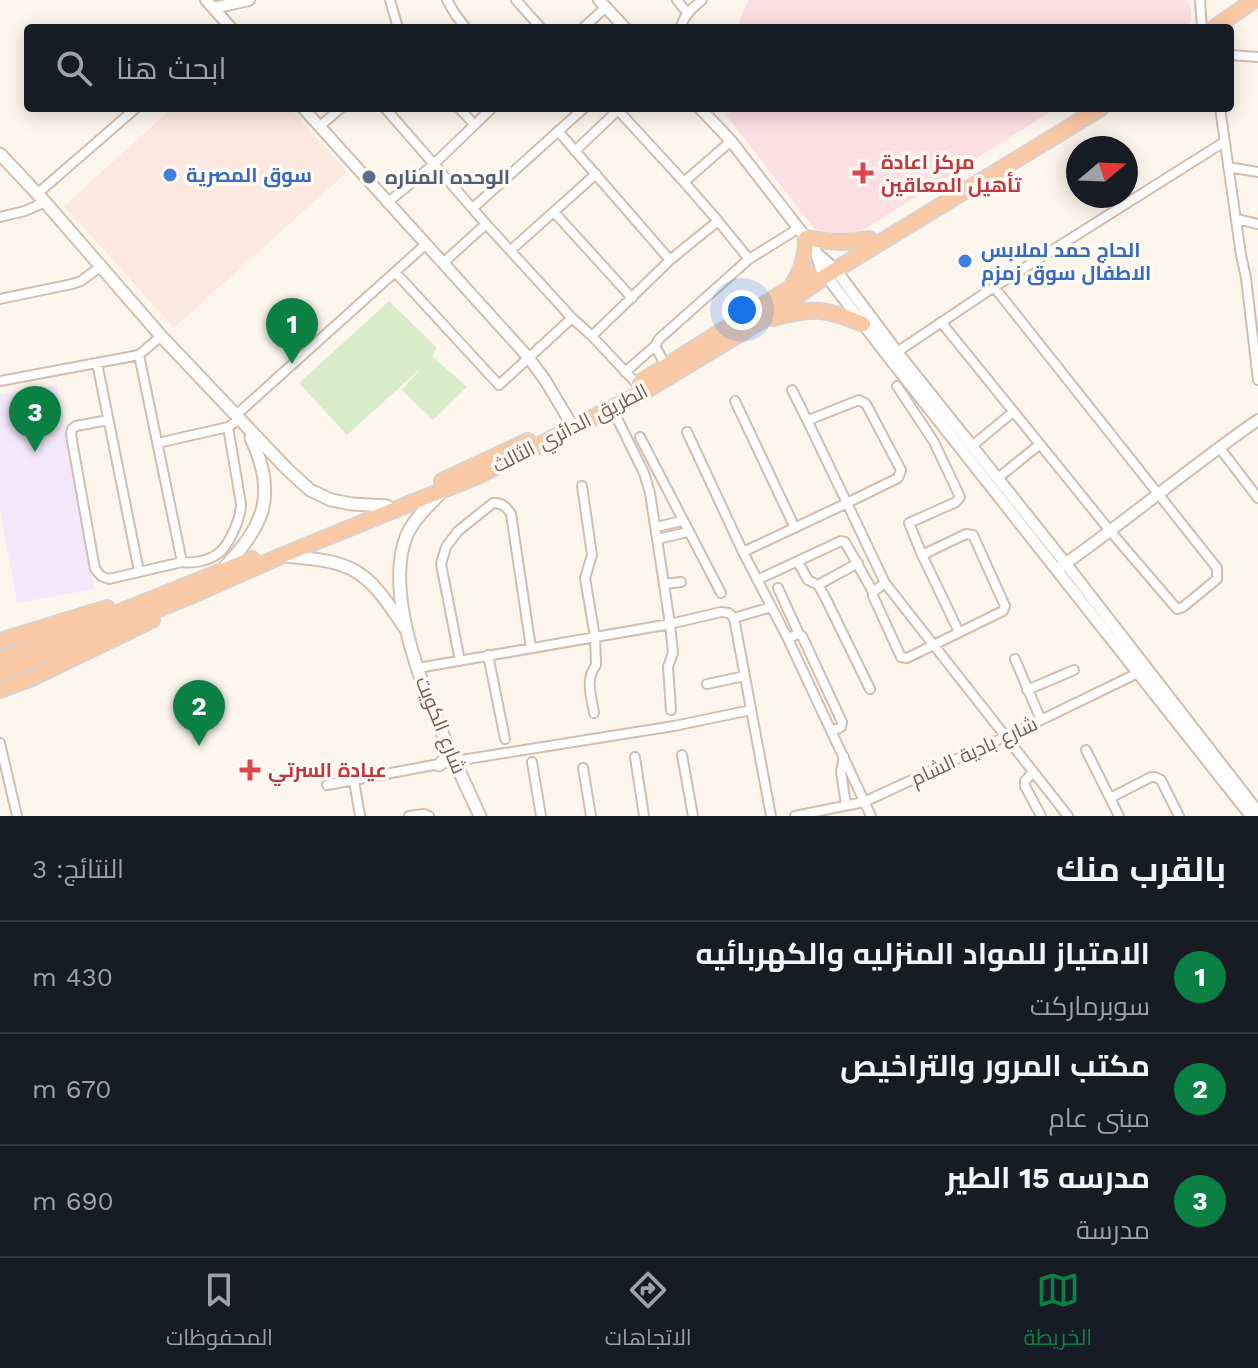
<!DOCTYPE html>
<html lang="ar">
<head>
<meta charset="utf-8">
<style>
	:root { --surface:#171b24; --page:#242831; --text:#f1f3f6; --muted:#9ea1a6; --line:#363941; --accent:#0b8043 }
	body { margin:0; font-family:"Work Sans",Cairo,sans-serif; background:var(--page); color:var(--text); direction:rtl }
	.compass { position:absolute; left:1066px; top:136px; width:72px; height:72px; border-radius:50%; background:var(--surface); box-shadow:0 4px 20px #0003; rotate:71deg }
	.you { position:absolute; left:742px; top:310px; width:28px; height:28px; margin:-20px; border:6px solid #fff; border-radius:50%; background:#1a73e8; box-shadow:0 0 0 12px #1a73e833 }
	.badge { display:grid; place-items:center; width:52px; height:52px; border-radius:50%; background:var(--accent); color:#fff; font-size:26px; font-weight:700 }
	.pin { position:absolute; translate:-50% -66px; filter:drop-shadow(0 2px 4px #0008) }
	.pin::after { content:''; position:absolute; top:42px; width:28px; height:24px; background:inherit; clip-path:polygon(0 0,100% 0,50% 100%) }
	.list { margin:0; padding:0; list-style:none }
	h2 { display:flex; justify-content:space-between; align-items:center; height:104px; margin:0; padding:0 32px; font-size:34px }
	h2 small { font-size:26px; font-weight:400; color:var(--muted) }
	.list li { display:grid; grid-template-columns:52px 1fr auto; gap:24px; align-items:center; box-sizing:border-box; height:112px; padding:0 32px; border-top:2px solid var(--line) }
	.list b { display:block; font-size:30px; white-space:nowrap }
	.list p { margin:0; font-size:26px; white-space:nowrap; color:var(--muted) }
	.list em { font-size:26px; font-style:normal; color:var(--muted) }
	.icon { flex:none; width:44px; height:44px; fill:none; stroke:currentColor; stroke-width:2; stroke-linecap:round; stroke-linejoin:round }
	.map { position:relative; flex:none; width:1258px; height:816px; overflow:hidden; direction:ltr }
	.search { position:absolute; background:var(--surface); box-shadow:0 4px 20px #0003; left:24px; right:24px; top:24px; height:88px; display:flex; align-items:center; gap:20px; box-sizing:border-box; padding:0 28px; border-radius:8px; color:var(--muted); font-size:30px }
	.sheet { height:440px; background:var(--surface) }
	nav { display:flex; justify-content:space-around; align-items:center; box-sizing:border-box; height:112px; border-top:2px solid var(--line); background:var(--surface); font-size:22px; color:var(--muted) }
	nav a { display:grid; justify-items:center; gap:4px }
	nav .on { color:var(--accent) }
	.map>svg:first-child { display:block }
	.commercial { fill:#fde8e0 }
	.education { fill:#f3e8fa }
	.medical { fill:#fbdfe3 }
	.green { fill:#d8ecc9 }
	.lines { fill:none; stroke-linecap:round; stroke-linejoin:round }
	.minor-casing { stroke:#d1beb0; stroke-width:12 }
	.tertiary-casing { stroke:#d1beb0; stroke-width:14 }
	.secondary-casing { stroke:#d6c0b0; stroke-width:15 }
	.trunk-casing { stroke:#dad1cd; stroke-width:18 }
	.minor { stroke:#fff; stroke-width:8 }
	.tertiary { stroke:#fff; stroke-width:10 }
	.secondary { stroke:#fff; stroke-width:11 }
	.trunk { stroke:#f9c8a4; stroke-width:14 }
	.health-dot { fill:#e0444e; stroke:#fffaf3; stroke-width:3 }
	.shop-dot { fill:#3f7fe0; stroke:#fffaf3; stroke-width:3 }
	.service-dot { fill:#5c6f8a; stroke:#fffaf3; stroke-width:3 }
	.labels { text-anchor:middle; stroke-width:7; stroke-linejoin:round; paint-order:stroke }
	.health-label { font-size:20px; font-weight:bold; fill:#be3a42; stroke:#fffaf3; text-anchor:start }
	.shop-label { font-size:20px; font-weight:bold; fill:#366cbe; stroke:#fffaf3; text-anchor:start }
	.service-label { font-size:20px; font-weight:bold; fill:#4e5e75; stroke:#fffaf3; text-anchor:start }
	.street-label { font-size:20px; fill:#7a5c4d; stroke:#fffaf3 }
</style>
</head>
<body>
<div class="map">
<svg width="1258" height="816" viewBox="0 0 1258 816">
	<rect width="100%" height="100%" fill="#fdf6ec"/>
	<path class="commercial" d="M172,108h118l57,64 -173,156 -110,-122z"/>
	<path class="education" d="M57,384l38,205 -78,14 -17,-93v-115z"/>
	<path class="medical" d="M748,0h439l4,7v15l-9,6h-445z
		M734,108h322l-202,128 -39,-6 -89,-115z"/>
	<path class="green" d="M389,301l47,46 -3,10 34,30 -34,33 -31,-30 20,-23 -75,68 -48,-52z"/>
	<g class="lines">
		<g class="minor-casing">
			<path id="minor" d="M390,0l8,28
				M447,0l8,14 11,14
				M516,0l25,28
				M677,0l11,14
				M1200,0l2,28
				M583,28l22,-20
				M681,28c2,-13 12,-20 21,-28
				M1230,55l28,2
				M385,108l101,116
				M459,108l15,16
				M616,108l68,74 47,-41
				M1220,108l21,147 5,23 12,102
				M320,126l21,-18
				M558,131l112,129 48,-39 -34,-39
				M575,151l43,-41
				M1228,167l30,5
				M37,194l99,-86
				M387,203l47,-39 58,-56
				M473,208l111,-100
				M554,212l78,86
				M0,217l25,-6 20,-9
				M1237,219l21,5
				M511,250l85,-76
				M749,259l50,-31
				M395,272l104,113 73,-67 -86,-94 -43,39
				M0,299l72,-15 9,-3 19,-14
				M572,318l20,18 45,48
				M941,322l170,210 66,77 6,-2 34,-28v-11l-223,-281
				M592,336l78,-76
				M897,352l97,-65 230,-145
				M139,355l43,207
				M97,363l42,208
				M666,366l-11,-20 4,-7 90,-80 -31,-38
				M625,372l30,-26
				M0,381l139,-26 22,-19
				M897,386l37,56 26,55 -4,5 -47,21 13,32
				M792,390l16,32
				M859,400l7,4 35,66 -3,8 -51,25 -39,-81 3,-3z
				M735,401l60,127
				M612,408l32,65 6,20 20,131 51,-12 8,1 5,5
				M235,416l190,-171
				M108,420l-32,6 -4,3 -1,6 24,134 6,7 8,3 73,-17c12,2 29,-2 38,-10 10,-9 21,-34 21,-48l-13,-77
				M687,432l56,120
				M640,437l81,156
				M158,443l70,-16 11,-7
				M972,446l41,-34
				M1219,447l39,51
				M998,478l42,-34
				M582,486l10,69 -7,23 10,59 1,28c-11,15 -5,29 -2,48
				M656,527l26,-6
				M658,539l30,-7
				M798,562l10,18 10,5 6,10 46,94
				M757,580l84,-39 4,1 28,50
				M885,583l-12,9v4l28,61 6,1 96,-47 2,-5 -32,-71 -7,-1 -44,21 37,77
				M664,584l17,-2
				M818,585l40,-22
				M778,588l21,46
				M771,607l-37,11 37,198
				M788,639l9,-5 5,2 40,86 -1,5 -9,4
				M488,655l17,84
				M1015,659l26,61
				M460,661l-19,-97 5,-17 12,-16 35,-28c9,0 13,3 18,11l20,134
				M418,668l252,-44 3,29 -5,14 3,43
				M707,684l38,-8
				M1027,690l47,-20
				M0,743l17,73
				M1086,750l33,66
				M682,755l11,61
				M635,757l9,59
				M844,757l-3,15 5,33
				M532,762l9,54
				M583,768l8,48
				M1033,772l-8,9v5l16,30
				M354,781l6,35
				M327,785l128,-24 219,-35 77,-16
				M1110,798l41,-21h4l6,3 18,36
				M409,816l15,-2 5,2
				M795,816l69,-14 177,-82 101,-49
				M871,816l-83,-177 -45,-87 104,-49 38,80 183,233"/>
		</g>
		<g class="tertiary-casing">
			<path id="tertiary" d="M206,0l25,28
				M599,0l26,28
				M213,8l36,-8
				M303,108l225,249 17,23 24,40
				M700,108l31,33 75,97 10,14 5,17 66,86 364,461
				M817,254l18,15 62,83 169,212 192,248
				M1062,566c67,-47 129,-100 196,-146"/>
		</g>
		<g class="secondary-casing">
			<path id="secondary" d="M0,154l45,48 116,134 126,133 23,21 21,10 21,4 35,2
				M440,494c-13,13 -27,26 -34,43 -28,74 43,211 74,279
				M282,556c71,5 83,11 122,71
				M223,569c41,-44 55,-73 28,-131
				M439,765l12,-12"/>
		</g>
		<g class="trunk-casing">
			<path id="trunk" d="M1214,28l40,-28
				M793,284c10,-15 13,-29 13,-46 23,4 41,6 63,1
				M773,318c42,-11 50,-10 90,6
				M639,383l172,-108
				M442,481l86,-40
				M0,641l107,-33
				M0,660l252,-101
				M0,673l188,-76 93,-41 199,-81 132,-67 28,-14 121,-73 66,-46 274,-167
				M0,690l34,-13 118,-57"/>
		</g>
		<use href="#minor" class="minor"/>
		<use href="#tertiary" class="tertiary"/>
		<use href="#secondary" class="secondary"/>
		<use href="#trunk" class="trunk"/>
	</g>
	<g class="health-dot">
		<path d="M859 161h8v8h8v8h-8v8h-8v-8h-8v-8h8z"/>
		<path d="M246 758h8v8h8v8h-8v8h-8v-8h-8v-8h8z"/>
	</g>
	<g class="shop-dot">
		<circle cx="170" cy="175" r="8"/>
		<circle cx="965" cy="261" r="8"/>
	</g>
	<circle class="service-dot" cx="369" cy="177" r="8"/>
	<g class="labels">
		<g class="health-label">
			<text x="881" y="169">مركز اعادة<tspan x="881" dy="23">تأهيل المعاقين</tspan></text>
			<text x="268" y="777">عيادة السرتي</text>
		</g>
		<g class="shop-label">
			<text x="186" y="182">سوق المصرية</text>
			<text x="981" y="257">الحاج حمد لملابس<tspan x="981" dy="23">الاطفال سوق زمزم</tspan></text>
		</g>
		<g class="service-label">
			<text x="385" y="184">الوحده المناره</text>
		</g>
		<g class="street-label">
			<text transform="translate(570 428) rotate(-27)" y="7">الطريق الدائري الثالث</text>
			<text transform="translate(441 725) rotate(68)" y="7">شارع الكويت</text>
			<text transform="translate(974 751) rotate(-25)" y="7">شارع بادية الشام</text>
		</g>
	</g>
</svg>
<svg class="compass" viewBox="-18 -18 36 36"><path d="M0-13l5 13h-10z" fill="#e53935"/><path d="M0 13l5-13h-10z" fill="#9ea1a6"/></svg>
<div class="you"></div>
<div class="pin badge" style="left:292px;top:364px">1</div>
<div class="pin badge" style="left:199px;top:746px">2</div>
<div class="pin badge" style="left:35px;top:452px">3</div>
<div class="search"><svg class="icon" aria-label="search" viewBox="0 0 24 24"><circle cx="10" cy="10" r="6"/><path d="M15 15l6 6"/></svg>ابحث هنا</div>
</div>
<section class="sheet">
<h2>بالقرب منك<small>النتائج: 3</small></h2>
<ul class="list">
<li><span class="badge">1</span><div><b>الامتياز للمواد المنزليه والكهربائيه</b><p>سوبرماركت</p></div><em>430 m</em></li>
<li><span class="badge">2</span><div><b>مكتب المرور والتراخيص</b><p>مبنى عام</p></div><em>670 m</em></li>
<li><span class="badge">3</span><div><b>مدرسه 15 الطير</b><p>مدرسة</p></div><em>690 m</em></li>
</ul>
</section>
<nav>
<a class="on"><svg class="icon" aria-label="map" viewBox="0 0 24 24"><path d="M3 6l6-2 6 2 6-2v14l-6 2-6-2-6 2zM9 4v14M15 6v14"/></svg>الخريطة</a>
<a><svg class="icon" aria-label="directions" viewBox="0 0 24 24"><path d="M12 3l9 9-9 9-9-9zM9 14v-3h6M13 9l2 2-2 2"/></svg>الاتجاهات</a>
<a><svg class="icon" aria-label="saved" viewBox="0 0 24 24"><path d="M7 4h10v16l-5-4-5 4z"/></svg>المحفوظات</a>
</nav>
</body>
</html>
